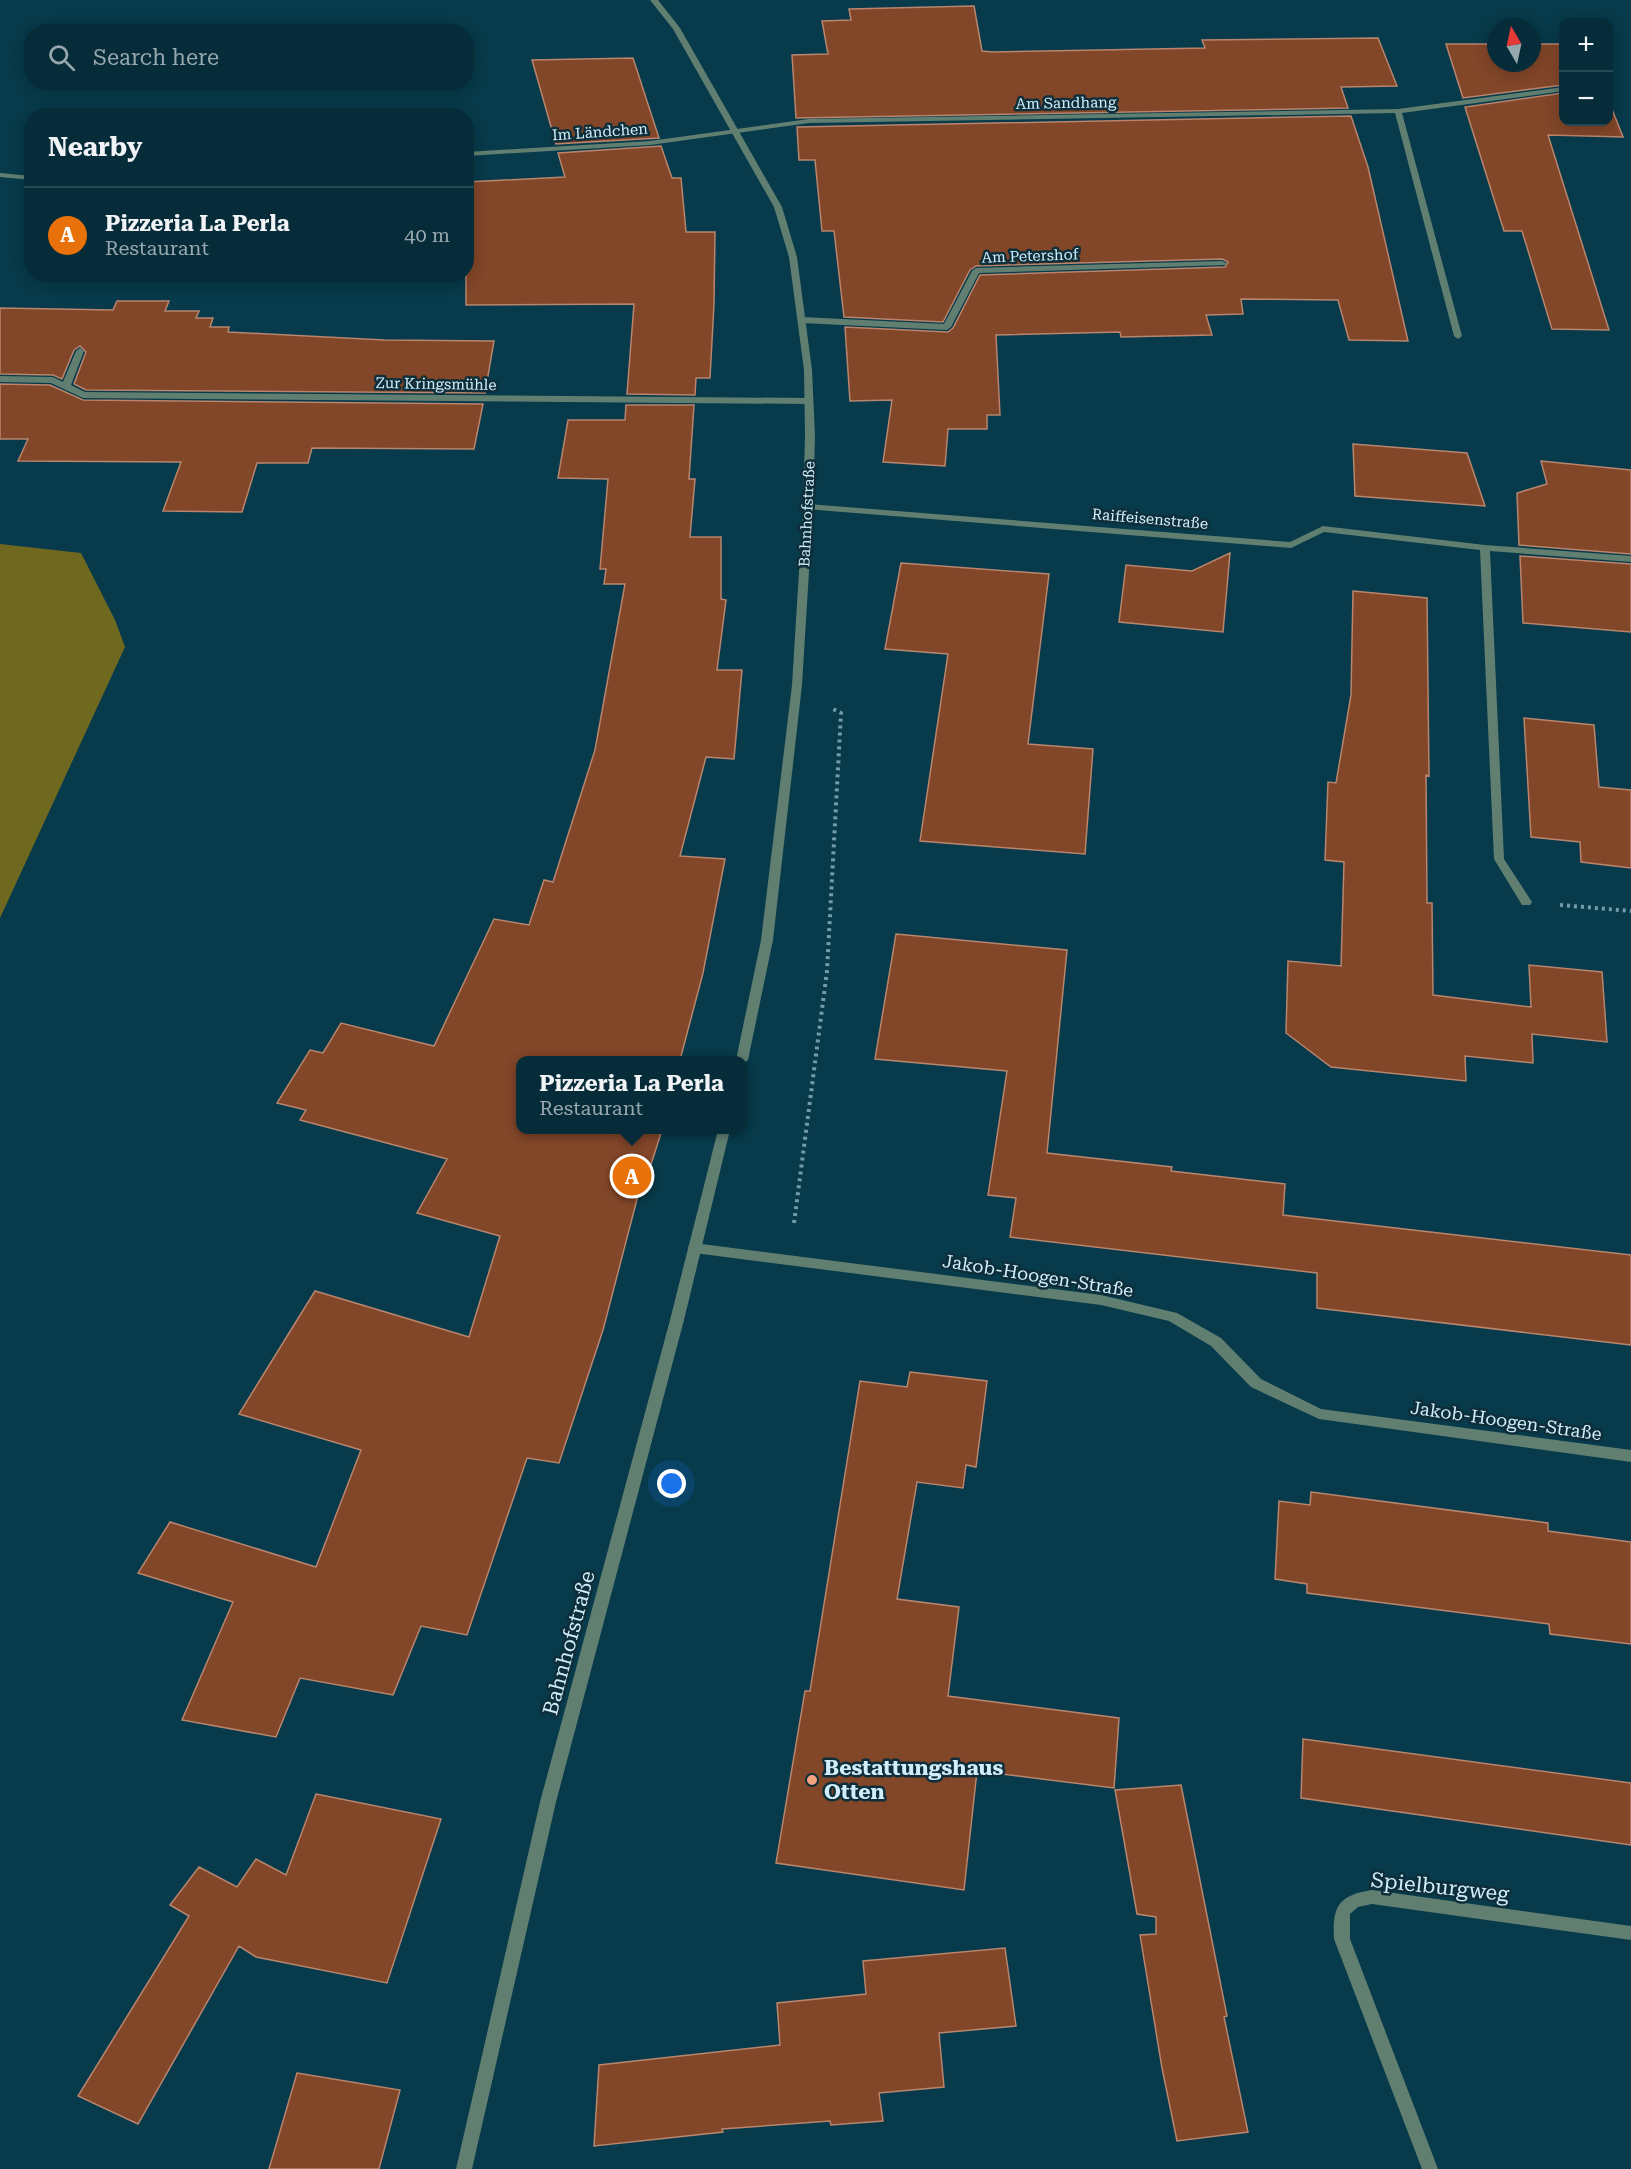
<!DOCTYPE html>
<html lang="en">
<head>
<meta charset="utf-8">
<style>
	:root { --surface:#052c38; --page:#133843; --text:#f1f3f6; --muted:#97a7ae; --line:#264853; --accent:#f1a17d }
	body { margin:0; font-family:"Roboto Serif",serif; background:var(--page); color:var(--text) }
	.controls { position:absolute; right:18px; top:18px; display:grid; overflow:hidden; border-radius:12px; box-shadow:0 3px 15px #0003 }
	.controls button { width:54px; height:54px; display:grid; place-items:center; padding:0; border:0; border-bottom:2px solid var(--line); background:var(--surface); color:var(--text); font:30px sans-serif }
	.compass { position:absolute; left:1487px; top:18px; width:54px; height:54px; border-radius:50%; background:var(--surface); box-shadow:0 3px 15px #0003; rotate:351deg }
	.you { position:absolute; left:672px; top:1484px; width:21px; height:21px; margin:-15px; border:4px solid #fff; border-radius:50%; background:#1a73e8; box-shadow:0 0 0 9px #1a73e833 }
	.badge { display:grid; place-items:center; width:39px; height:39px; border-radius:50%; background:var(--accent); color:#fff; font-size:20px; font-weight:700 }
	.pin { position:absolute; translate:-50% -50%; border:3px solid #fff; box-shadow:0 2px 6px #0006 }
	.popup { position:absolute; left:516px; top:1056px; width:231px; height:78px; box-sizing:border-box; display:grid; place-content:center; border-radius:12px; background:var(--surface); filter:drop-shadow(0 2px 4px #0005); font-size:20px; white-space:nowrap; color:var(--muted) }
	.popup b { font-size:22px; color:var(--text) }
	.popup::after { content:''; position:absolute; left:50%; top:100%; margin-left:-12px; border:12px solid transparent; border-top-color:var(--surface) }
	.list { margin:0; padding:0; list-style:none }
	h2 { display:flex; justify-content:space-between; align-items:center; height:78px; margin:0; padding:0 24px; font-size:26px }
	h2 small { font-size:20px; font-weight:400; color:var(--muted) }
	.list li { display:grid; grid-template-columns:39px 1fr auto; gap:18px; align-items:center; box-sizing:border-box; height:96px; padding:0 24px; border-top:2px solid var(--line) }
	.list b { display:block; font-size:22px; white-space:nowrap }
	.list p { margin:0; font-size:20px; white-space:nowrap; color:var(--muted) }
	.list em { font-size:20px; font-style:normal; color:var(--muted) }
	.icon { flex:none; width:33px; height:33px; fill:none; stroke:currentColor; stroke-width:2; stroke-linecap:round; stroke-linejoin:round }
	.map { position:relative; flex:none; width:1631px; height:2169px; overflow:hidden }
	.search { position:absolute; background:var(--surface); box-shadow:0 3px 15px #0003; left:24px; top:24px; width:450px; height:66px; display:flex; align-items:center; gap:15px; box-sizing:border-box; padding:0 21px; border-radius:24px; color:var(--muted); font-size:22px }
	.panel { position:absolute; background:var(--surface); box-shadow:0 3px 15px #0003; left:24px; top:108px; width:450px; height:174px; border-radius:24px }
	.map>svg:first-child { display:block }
	.forest { fill:#6f6920 }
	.building { fill:#824629; stroke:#b8856e; stroke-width:1.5 }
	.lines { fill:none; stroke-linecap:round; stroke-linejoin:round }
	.path { stroke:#749baa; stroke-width:4; stroke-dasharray:3 4; stroke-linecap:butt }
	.service { fill:#607f71; fill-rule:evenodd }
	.minor { fill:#607f71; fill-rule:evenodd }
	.tertiary { fill:#607f71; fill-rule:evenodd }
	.poi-dot { fill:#f1a17d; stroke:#0e2e3a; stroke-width:2 }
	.labels { text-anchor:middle; stroke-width:5; stroke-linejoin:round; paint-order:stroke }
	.far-street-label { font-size:15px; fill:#d0eefb; stroke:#0e2e3a }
	.street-label { font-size:18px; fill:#d0eefb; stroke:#0e2e3a }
	.near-street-label { font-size:21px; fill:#d0eefb; stroke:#0e2e3a }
	.near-poi-label { font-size:21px; font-weight:bold; fill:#d0eefb; stroke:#0e2e3a; text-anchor:start }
</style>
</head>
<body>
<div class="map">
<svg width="1631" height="2169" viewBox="0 0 1631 2169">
	<rect width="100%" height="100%" fill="#073a4a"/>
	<path class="forest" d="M0,544l81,9 34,67 10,27 -125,271z"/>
	<path class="building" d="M974,6l8,45 10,1 213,-4 -3,-8 176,-2 19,48 -56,1 7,21 -552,10 -4,-63 36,-1 -6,-33 29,-1 -2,-11z
		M1446,44h50v19h36v-19h31v41l-100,13z
		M633,58l26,80 -103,6 -24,-84z
		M1563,93v29h45v-23l15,38 -75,-2 61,195 -57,-1 -30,-98h-18l-39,-124z
		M1351,116l17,51 40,174 -59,-1 -11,-40 -97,-1 2,15 -37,1 6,20 -91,2 -1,-5 -124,3 4,80h-13v14h-39l-3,37 -62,-4 9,-62 -42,1 -5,-74 103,5 5,-4 27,-53 245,-8 3,-5 -6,-3 -246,7 -6,4 -27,52 -99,-5 -10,-86h-12l-7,-71h-16l-2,-33z
		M661,146l11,32h9l5,54h29l-1,72 -4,74h-14l-1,17 -68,-1 7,-90 -168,1v-123l99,-5 -7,-24z
		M117,301h52l-4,10h34l-3,7h17l-3,9h19l-1,5 156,8 110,1 -9,52 -399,-3 -12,-6 12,-32 -6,-6 -6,4 -12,29 -9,-4 -53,-1v-66l113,2z
		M0,384l50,1 33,15 400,4 -9,45 -162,-1 -4,15h-51l-15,49 -79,-1 18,-49 -163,-1 10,-22h-28z
		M626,405h68l-5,74h6l-5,58h31v62l5,1 -9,70h25l-8,89 -28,-2 -26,99 45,3 -22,114 -23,87h-159v70h141l-16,50h-4l-39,150 -44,133 -32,-5 -60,177 -46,-9 -28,69 -93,-17 -24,59 -94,-17 51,-118 -95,-29 32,-51 146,45 45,-117 -122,-36 76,-123 154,46 31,-101 -83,-23 30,-54 -147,-39 6,-10 -29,-7 33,-53 13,3 18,-30 93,23 60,-127 35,6 15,-45 9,2 42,-132 30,-166h-21l2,-15h-6l8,-90 -50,-1 10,-58h57z
		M1353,444l114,9 18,53 -130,-10z
		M1541,461l90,9v84l-112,-9 -2,-52 30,-9z
		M1230,553l-7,79 -104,-10 7,-57 66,6z
		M1520,556l111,8v68l-108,-9z
		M901,563l148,11 -21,170 65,5 -8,105 -165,-13 28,-187 -63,-5z
		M1353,591l74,7 2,178 -3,-1 1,128h5l1,92 98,12 -2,-42 73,7 5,70 -75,-8 1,29 -68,-7 1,25 -135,-14 -45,-34 2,-72 53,5 3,-104 -19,-2 3,-78 8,1 15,-88z
		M1524,718l70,7 5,62 32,3v78l-50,-6 -1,-20 -49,-5z
		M896,934l171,16 -20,203 125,14 -1,4 114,13 -2,31 348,40v90l-314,-37v-35l-307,-36 6,-39 -28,-3 19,-124 -132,-12z
		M910,1372l77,9 -11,86 -10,-2 -3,23 -46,-6 -20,117 62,8 -11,89 171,22 -5,70 -137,-17 -13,119 -188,-27 29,-172h5l50,-310 47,6z
		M1311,1492l237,31v8l83,11v102l-81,-10 -1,-10 -242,-31v-9l-32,-5 4,-78 31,4z
		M1303,1739l328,44v62l-330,-47z
		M1181,1785l46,231 -3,1 24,115 -71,9 -15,-73 -22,-133 16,-1v-17l-19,-3 -22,-124z
		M316,1794l125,25 -54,164 -131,-26 -17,-11 -101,178 -60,-28 111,-180 -19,-11 29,-38 38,20 19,-28 30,16z
		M1005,1948l11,78 -77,7 5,54 -65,6 4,28 -52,4 -1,-4 -108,8 1,3 -129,14 5,-81 181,-20 -3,-42 89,-9 -3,-33z
		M297,2073l103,17 -21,79h-110z"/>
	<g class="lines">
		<path class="path" d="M1560,905l71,6
			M794,1223l33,-252 14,-258 -10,-5"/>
		<path class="service" d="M1372,1890l259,36v14l-259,-36 -14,3 -8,7v25l88,230h-16l-88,-230c-2,-33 5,-44 38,-49z"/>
		<path class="minor" d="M1564,87v4l-162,22 60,223 -4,3 -4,-3 -59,-223 -586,10 -159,22 -184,11v-4l184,-11 159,-22 589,-10z
			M0,173l32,3v4l-32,-3z
			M1222,261l4,2 -1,2 -246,8 -28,54 -4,3 -145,-7 -4,-3 4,-3 142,7 28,-53 4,-3z
			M80,348l4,3 -13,34 14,7 723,6 4,3 -4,3 -725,-6 -32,-15 -51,-1v-6l53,1 10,5 13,-31z
			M808,504l482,38 33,-16 162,19 146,11v6l-141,-11 14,308 28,43 -2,3h-8l-28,-46 -14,-309 -156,-18 -33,16 -486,-39v-4z
			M694,1243l407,52 76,18 44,25 40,41 60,30 310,41v12l-312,-43 -68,-32 -40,-41 -42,-25 -68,-16 -407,-52 -5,-2 -1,-3 1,-3z"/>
		<path class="tertiary" d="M650,0h8l22,28 102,179 15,50 15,113 3,66 -2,71 -11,178 -29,255 -25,120 -5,4v-4h-7l25,-120 31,-255 11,-178 2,-71 -1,-66 -15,-113 -15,-50 -101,-178z
			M718,1130h12l-46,190 -128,482 -84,367h-16l84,-367 130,-482z"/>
	</g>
	<circle class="poi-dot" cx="812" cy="1780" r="6"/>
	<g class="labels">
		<g class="far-street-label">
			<text transform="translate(1066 103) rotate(-1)" y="5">Am Sandhang</text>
			<text transform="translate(600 132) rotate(-4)" y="5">Im Ländchen</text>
			<text transform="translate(1030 256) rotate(-2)" y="5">Am Petershof</text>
			<text transform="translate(436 384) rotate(1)" y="5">Zur Kringsmühle</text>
			<text transform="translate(807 514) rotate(-87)" y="5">Bahnhofstraße</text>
			<text transform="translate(1150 519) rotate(5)" y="5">Raiffeisenstraße</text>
		</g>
		<g class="street-label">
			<text transform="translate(1038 1276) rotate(9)" y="6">Jakob-Hoogen-Straße</text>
			<text transform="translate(1506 1421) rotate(8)" y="6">Jakob-Hoogen-Straße</text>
		</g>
		<g class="near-street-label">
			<text transform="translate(569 1643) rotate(-75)" y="7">Bahnhofstraße</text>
			<text transform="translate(1440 1887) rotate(6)" y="7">Spielburgweg</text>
		</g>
		<g class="near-poi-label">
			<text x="824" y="1775">Bestattungshaus<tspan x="824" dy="24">Otten</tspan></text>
		</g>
	</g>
</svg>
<div class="controls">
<button>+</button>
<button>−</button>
</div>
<svg class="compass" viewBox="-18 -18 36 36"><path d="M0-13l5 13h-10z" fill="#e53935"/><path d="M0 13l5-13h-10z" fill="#97a7ae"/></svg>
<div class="you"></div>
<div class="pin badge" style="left:632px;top:1176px;background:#e8710a">A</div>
<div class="popup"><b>Pizzeria La Perla</b>Restaurant</div>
<div class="search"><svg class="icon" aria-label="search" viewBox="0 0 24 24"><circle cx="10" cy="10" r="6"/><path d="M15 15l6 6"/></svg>Search here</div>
<section class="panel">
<h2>Nearby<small></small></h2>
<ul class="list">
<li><span class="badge" style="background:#e8710a">A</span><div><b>Pizzeria La Perla</b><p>Restaurant</p></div><em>40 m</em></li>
</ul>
</section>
</div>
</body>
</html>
